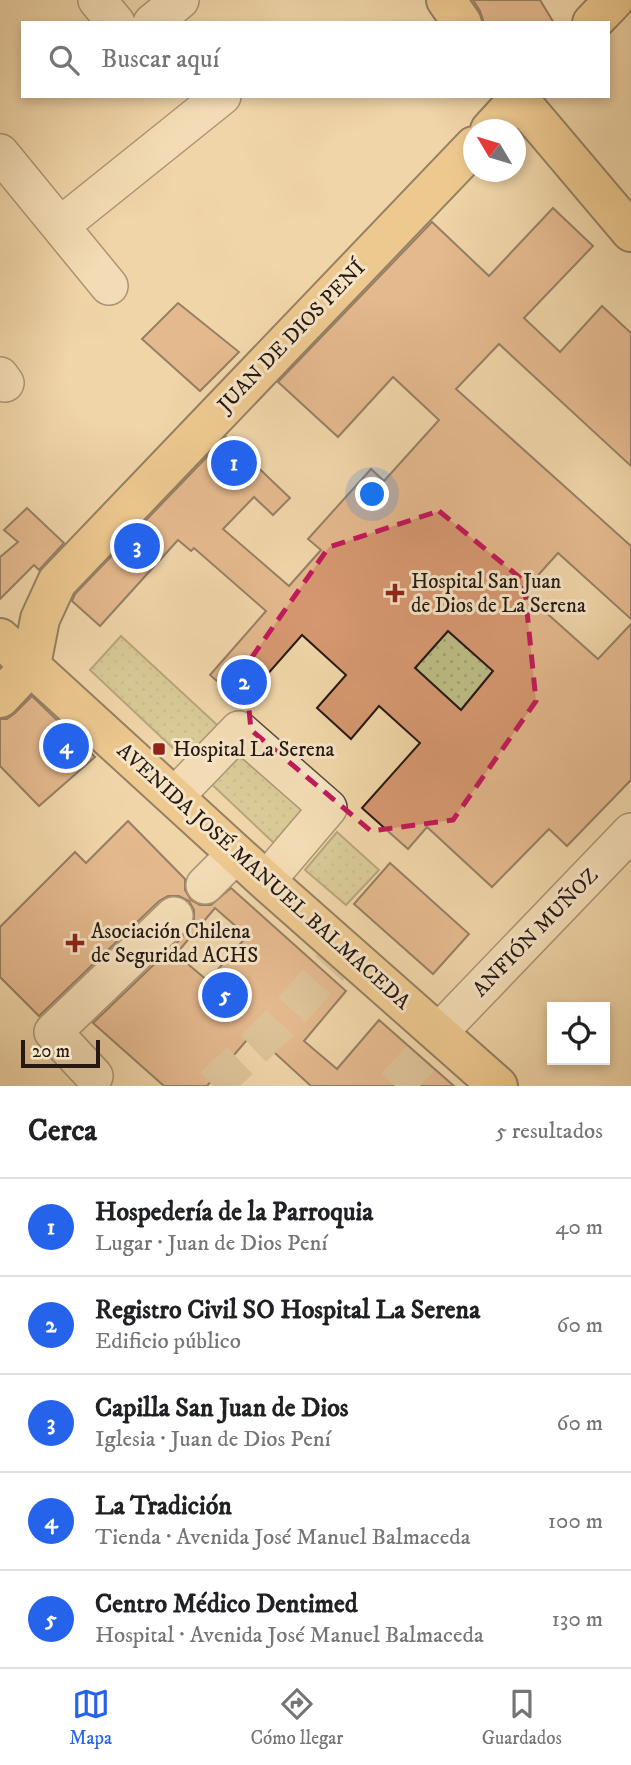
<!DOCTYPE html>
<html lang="es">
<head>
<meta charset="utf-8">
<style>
	:root { --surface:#fff; --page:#f6f6f6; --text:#202124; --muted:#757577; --line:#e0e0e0; --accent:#2563eb }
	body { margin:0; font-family:"IM FELL DW Pica",serif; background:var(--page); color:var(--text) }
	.controls { position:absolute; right:21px; bottom:21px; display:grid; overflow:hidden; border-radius:0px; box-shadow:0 4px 10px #0003 }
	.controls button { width:63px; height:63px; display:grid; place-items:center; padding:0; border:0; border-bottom:2px solid var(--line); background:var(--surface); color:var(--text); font:35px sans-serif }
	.compass { position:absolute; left:463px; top:119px; width:63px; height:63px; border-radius:50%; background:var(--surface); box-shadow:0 4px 10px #0003; rotate:308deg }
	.scale { position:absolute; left:21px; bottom:18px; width:79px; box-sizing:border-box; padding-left:7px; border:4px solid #261913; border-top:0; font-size:19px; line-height:24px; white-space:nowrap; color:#261913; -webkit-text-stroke:5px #f5e4c6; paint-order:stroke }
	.you { position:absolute; left:373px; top:495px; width:24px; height:24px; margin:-18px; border:5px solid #fff; border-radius:50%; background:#1a73e8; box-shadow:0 0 0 10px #1a73e833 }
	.badge { display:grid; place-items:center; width:46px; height:46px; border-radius:50%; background:var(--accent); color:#fff; font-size:23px; font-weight:700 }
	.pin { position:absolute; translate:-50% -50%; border:4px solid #fff; box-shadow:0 2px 7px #0006 }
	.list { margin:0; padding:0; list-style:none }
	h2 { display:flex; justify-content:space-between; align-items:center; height:91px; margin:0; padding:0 28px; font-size:30px }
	h2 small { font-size:23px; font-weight:400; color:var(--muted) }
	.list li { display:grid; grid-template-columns:46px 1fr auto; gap:21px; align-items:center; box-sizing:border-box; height:98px; padding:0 28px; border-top:2px solid var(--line) }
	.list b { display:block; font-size:26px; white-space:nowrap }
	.list p { margin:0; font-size:23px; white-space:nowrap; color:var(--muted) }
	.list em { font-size:23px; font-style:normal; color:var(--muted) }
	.icon { flex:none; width:38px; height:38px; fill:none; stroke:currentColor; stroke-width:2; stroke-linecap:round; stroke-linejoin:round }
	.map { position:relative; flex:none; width:631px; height:1086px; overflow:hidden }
	.search { position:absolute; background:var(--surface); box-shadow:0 4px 10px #0003; left:21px; right:21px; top:21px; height:77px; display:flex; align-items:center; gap:18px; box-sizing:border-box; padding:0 24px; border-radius:0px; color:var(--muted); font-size:26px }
	.sheet { height:581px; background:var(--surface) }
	nav { display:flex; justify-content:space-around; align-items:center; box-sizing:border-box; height:98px; border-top:2px solid var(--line); background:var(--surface); font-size:19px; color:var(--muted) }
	nav a { display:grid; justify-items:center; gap:4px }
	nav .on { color:var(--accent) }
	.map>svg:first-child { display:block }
	.grass { fill:url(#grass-dots); stroke:#726b4c; stroke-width:2 }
	.building { fill:#d69870; stroke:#261913; stroke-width:2; fill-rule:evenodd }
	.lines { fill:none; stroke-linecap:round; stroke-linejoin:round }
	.minor-tunnel { stroke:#c8b08a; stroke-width:37; stroke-dasharray:37 18; stroke-linecap:butt }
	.minor-casing { stroke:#584838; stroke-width:40 }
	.major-casing { stroke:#261913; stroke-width:42 }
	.minor { stroke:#f5e4c6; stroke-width:37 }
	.major { stroke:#e8bb74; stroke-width:38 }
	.marked { fill:none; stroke:#c2185b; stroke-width:5; stroke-dasharray:14 9; stroke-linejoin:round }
	.poi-dot { fill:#8f2418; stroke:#f5e4c6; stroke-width:2.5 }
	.labels { text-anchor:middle; stroke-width:6; stroke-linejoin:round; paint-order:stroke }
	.street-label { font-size:21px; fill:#261913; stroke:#f5e4c6 }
	.poi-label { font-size:21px; fill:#261913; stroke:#f5e4c6; text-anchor:start }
</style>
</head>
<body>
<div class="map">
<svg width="631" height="1086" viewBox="0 0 631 1086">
	<defs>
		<pattern id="grass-dots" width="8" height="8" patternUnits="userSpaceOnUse" patternTransform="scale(1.75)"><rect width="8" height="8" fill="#bdbd85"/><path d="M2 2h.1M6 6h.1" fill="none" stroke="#a2a272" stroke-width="1.8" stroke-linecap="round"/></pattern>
	</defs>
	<rect width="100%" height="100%" fill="#f0d6a8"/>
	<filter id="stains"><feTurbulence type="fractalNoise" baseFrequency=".00286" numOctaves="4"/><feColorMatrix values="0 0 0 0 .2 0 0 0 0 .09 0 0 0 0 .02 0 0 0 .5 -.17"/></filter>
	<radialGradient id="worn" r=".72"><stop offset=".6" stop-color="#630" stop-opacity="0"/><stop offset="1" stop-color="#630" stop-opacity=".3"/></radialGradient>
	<path class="grass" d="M448,631l45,40 -32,39 -46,-42z
		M121,636l107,99 -34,33 -104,-98z
		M238,742l73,66 -34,38 -72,-68z
		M337,832l42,38 -33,35 -41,-35z"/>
	<path class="building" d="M473,0h67l14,23h-70l-4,-12z
		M553,208l40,38 -69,72 36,34 42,-46 29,27v133l-132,-122 -43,45 175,157v73l-73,-66 -35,39 75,67 33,-35v156l-64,66 -18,-17 -57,58 -65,-60 -19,22 -46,-41 58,-65 -41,-37 -28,33 -34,-31 29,-33 -44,-40 -60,68 -32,-28 56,-64 -72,-63 -3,3 -13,-11 -78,86 -28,-25 3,-7 151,-157 64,61 -17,17 -19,-18 -31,32 66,57 32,-36 -13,-11 63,-70 13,12 55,-61 -46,-43 -55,60 -60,-55 154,-160 57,54zM448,631l45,40 -32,39 -46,-42z
		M178,303l61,49 -39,39 -58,-52z
		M27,508l37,35 -25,27 -5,-5 -34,34v-42l18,-15 -14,-12z
		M32,696l63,61 -56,49 -39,-40v-47h7l8,-6z
		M128,821l57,58v11l6,10 9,5h11l20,-17 115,103 -42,50 33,28 42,-49 75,66h-143l-58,-53 -46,53h-43l-71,-63 96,-92 5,-10v-11l-5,-9 -10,-5h-11l-9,5 -120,115 -39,-39v-50l75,-75 11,11zM215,908l32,28 -39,45 -32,-27z
		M390,863l79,71 -36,40 -79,-70z"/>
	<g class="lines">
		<path class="minor-tunnel" d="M213,1086l66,-62 53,-59
			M395,1086l33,-36"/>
		<g class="minor-casing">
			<path id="minor" d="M97,0l19,23
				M152,23l28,-23
				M0,153l109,133
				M60,226l162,-130
				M0,376l5,7
				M174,797l65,-67 89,78 -62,73
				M205,885l31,-31
				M439,1032l192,-200
				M94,1076l-41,-44 121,-116"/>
		</g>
		<g class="major-casing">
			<path id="major" d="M446,0l16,23
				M592,23l22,-23
				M516,96l115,136
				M490,130l31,-34
				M0,638l266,243 232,205
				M0,698l31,-33 9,-46 17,-37 417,-436"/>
		</g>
		<use href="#minor" class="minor"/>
		<use href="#major" class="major"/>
	</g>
	<path d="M0 0H631V1086H0ZM439,511l85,70 12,120 -83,119 -82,11 -120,-101 -6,-63 84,-120z" fill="#f0d6a8" fill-opacity=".55" fill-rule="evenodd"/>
	<path class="marked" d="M439,511l85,70 12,120 -83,119 -82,11 -120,-101 -6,-63 84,-120z"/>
	<g class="poi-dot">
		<path d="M391.5 582.5h7v7h7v7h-7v7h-7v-7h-7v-7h7z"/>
		<rect x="152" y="742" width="14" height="14" rx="3.5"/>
		<path d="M71.5 932.5h7v7h7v7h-7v7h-7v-7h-7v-7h7z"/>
	</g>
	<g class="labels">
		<g class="street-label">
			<text transform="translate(291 336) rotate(-46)" y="7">JUAN DE DIOS PENÍ</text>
			<text transform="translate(264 876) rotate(42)" y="7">AVENIDA JOSÉ MANUEL BALMACEDA</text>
			<text transform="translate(535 932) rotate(-46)" y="7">ANFIÓN MUÑOZ</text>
		</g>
		<g class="poi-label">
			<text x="411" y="588">Hospital San Juan<tspan x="411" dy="24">de Dios de La Serena</tspan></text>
			<text x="173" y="756">Hospital La Serena</text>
			<text x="91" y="938">Asociación Chilena<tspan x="91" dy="24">de Seguridad ACHS</tspan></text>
		</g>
	</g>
	<rect width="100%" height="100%" filter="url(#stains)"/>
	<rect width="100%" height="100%" fill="url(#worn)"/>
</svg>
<div class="controls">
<button><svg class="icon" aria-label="locate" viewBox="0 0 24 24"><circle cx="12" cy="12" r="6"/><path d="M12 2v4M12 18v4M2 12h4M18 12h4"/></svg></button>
</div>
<svg class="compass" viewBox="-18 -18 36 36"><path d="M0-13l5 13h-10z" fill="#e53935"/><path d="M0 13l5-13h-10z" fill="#757577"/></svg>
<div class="scale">20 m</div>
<div class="you"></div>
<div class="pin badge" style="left:234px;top:463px">1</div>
<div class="pin badge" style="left:244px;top:682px">2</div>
<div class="pin badge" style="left:137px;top:546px">3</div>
<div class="pin badge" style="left:66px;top:746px">4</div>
<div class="pin badge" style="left:225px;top:995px">5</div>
<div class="search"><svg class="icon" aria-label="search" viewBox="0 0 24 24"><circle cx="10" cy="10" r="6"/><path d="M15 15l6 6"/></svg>Buscar aquí</div>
</div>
<section class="sheet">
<h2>Cerca<small>5 resultados</small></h2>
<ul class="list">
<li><span class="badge">1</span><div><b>Hospedería de la Parroquia</b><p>Lugar · Juan de Dios Pení</p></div><em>40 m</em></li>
<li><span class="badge">2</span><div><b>Registro Civil SO Hospital La Serena</b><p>Edificio público</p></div><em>60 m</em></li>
<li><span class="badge">3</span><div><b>Capilla San Juan de Dios</b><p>Iglesia · Juan de Dios Pení</p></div><em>60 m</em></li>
<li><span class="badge">4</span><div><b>La Tradición</b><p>Tienda · Avenida José Manuel Balmaceda</p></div><em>100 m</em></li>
<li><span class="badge">5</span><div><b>Centro Médico Dentimed</b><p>Hospital · Avenida José Manuel Balmaceda</p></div><em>130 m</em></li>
</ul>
</section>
<nav>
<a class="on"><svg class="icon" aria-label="map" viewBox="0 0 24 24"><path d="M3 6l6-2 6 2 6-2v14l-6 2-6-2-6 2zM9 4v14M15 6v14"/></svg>Mapa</a>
<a><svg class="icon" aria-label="directions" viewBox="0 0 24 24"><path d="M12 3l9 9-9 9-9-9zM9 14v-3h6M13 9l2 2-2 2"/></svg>Cómo llegar</a>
<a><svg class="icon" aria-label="saved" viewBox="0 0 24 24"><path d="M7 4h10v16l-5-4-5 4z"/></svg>Guardados</a>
</nav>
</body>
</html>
